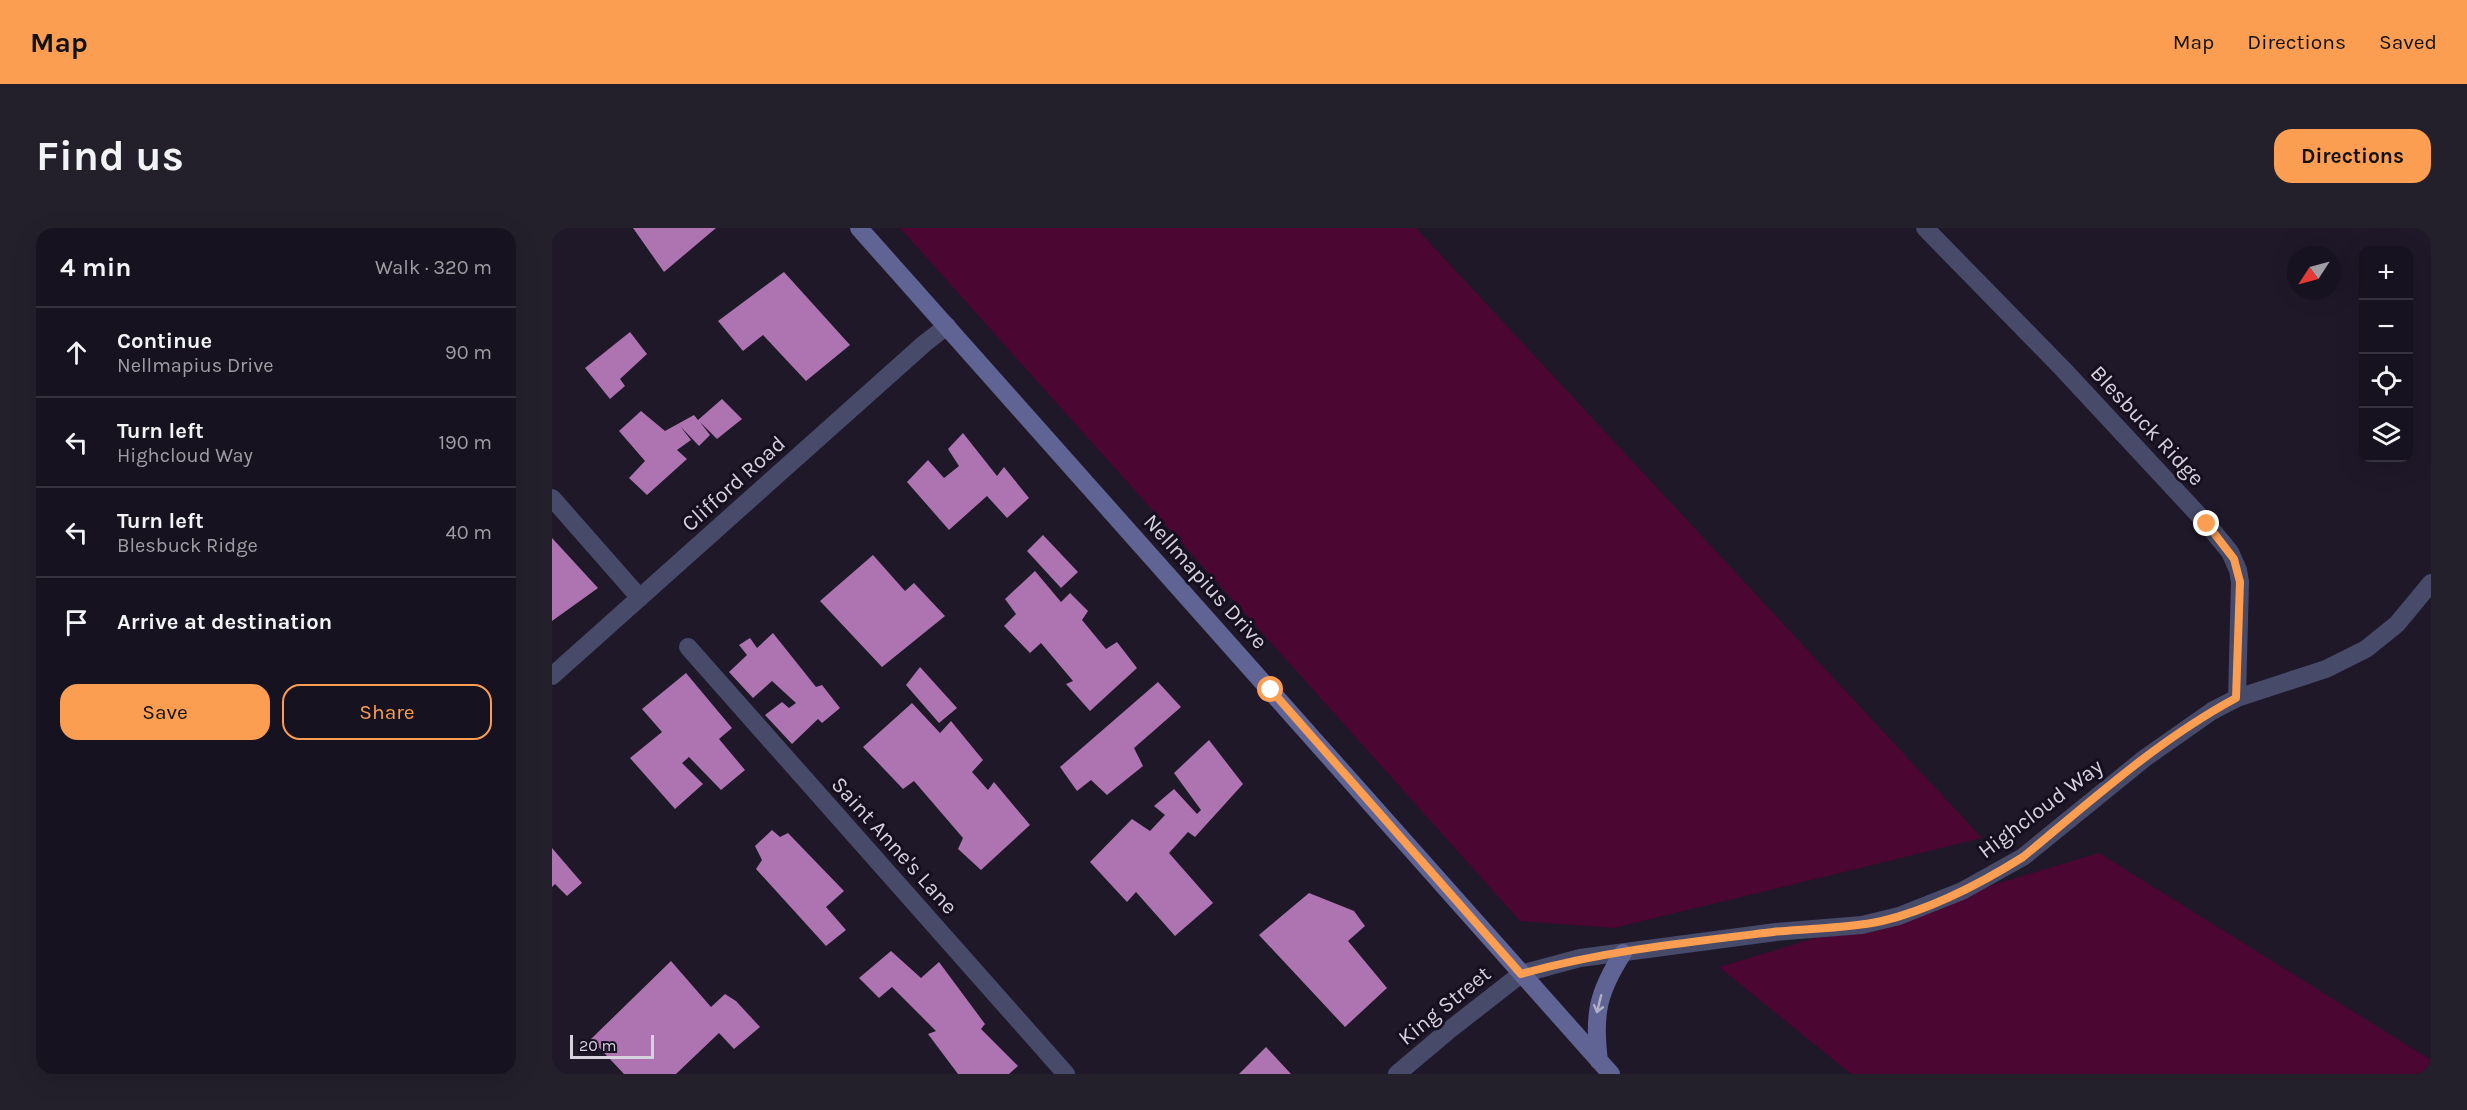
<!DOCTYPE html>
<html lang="en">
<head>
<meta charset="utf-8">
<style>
	:root { --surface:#16121f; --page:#23202c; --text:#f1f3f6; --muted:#9e9ea4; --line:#35323d; --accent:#fc9e52 }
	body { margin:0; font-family:Karla,sans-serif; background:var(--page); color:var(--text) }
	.controls { position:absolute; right:18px; top:18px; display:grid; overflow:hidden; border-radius:12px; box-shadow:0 6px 24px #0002 }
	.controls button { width:54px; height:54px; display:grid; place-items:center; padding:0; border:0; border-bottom:2px solid var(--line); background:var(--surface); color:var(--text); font:30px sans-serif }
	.compass { position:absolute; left:1735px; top:18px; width:54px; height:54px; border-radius:50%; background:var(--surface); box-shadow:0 6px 24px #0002; rotate:234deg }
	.scale { position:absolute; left:18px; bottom:15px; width:84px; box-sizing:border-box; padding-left:6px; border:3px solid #d5d1dd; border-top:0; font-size:16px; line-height:21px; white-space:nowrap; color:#d5d1dd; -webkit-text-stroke:4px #150f1f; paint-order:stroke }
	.stop { position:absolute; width:18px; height:18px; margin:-14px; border:4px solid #fc9e52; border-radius:50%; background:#fff }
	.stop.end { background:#fc9e52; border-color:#fff; box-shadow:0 2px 6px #0008 }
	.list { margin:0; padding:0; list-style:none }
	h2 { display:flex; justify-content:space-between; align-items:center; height:78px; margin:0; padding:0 24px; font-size:26px }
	h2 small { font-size:20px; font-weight:400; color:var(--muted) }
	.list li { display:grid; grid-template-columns:39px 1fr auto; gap:18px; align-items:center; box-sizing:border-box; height:90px; padding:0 24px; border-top:2px solid var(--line) }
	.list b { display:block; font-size:22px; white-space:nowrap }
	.list p { margin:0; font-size:20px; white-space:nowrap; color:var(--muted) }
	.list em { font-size:20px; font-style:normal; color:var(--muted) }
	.actions { display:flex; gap:12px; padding:18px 24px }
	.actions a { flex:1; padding:14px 0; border:2px solid var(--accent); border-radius:18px; text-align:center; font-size:21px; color:var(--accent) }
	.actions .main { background:var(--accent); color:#111 }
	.icon { flex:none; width:33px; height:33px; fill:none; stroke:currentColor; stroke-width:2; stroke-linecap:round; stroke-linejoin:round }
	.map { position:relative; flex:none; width:1879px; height:846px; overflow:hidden; border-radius:18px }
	header { display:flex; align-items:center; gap:36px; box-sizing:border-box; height:84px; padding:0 30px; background:var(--accent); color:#111 }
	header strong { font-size:28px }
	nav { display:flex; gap:33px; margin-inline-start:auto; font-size:21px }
	.intro { display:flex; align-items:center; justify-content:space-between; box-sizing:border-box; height:144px; padding:0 36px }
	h1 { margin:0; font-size:42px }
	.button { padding:15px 27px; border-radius:18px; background:var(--accent); color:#111; font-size:21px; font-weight:700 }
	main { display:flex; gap:36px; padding:0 36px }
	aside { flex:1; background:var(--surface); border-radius:18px; box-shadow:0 6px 24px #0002 }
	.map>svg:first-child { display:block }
	.green { fill:#4b0632 }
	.building { fill:#ae73b1 }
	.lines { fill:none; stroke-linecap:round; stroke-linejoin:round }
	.street { stroke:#474a68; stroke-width:18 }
	.secondary { stroke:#5f6494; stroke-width:18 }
	.oneway { stroke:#b2b0c7 }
	.route { stroke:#fc9e52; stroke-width:8 }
	.labels { text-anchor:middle; stroke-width:6; stroke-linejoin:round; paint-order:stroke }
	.street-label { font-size:22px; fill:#d5d1dd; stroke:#150f1f }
</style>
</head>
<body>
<header>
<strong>Map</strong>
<nav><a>Map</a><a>Directions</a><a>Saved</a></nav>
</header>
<div class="intro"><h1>Find us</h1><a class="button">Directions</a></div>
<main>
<aside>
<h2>4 min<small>Walk · 320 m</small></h2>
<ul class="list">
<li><svg class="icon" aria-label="ahead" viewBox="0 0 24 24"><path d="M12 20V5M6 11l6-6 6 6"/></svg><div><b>Continue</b><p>Nellmapius Drive</p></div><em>90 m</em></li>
<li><svg class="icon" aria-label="left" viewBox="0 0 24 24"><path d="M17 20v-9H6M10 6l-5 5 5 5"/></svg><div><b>Turn left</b><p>Highcloud Way</p></div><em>190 m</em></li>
<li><svg class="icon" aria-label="left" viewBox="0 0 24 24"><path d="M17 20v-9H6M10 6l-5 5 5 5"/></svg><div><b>Turn left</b><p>Blesbuck Ridge</p></div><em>40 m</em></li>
<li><svg class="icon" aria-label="arrive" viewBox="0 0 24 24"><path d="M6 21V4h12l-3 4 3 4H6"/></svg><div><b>Arrive at destination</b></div></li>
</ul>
<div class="actions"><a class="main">Save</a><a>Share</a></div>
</aside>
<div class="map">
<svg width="1879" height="846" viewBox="0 0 1879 846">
	<rect width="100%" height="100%" fill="#1e1829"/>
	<path class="green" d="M348,0h516l566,610 -368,90 -94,-7z
		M1547,625l332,207v14h-580l-132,-107z"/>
	<path class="building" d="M81,0h83l-52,44z
		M232,44l66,73 -44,36 -43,-46 -20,16 -25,-30z
		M78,104l17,22 -27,25 5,7 -15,13 -25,-31z
		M170,171l20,20 -25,20 -17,-17 10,13 -11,11 -19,-20 11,14 -14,10 10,9 -40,36 -18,-17 16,-17 -26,-30 22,-20 24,20 29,-16 4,5z
		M411,205l34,43 7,-9 25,31 -22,20 -20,-22 -38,34 -42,-48 21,-22 16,18 15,-12 -11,-17z
		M491,307l35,37 -17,16 -34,-37z
		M0,310l46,50 -46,33z
		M321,327l32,36 9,-8 31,33 -63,51 -62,-66z
		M483,343l26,31 9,-9 18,18 -6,9 24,29 11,-7 20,26 -47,43 -24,-27 7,-3 -32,-38 -11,10 -26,-27 12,-12 -11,-15z
		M221,405l43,54 6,-2 18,23 -18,15 -4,-4 -26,25 -27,-29 17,-13 7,6 7,-5 -24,-22 -19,17 -24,-26 18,-17 -8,-10 11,-7 7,10z
		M368,439l37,41 -18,15 -33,-38z
		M134,445l46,55 -13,11 26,31 -24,20 -32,-33 -7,6 21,21 -28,25 -45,-51 32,-26 -20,-23z
		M606,454l23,25 -47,41 9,18 -36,29 -16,-15 -14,11 -17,-24z
		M360,475l28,30 11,-12 32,39 -11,12 16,18 6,-8 36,43 -49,45 -23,-21 5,-11 -49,-57 -11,8 -40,-42z
		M657,512l34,44 -48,53 -7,-5 -19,21 44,50 -38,33 -39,-44 -9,10 -37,-40 42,-43 18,12 15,-16 -11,-9 20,-17 23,25 4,-4 -27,-37z
		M220,602l8,7 8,-4 56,58 -18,16 20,23 -20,16 -70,-77 6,-9 -7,-14z
		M0,620l30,35 -15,13 -12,-12 -3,3z
		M757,665l45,18 11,15 -17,15 39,47 -42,39 -86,-92z
		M339,723l30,27 18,-16 46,62 -4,5 37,37 -9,8h-51l-30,-40 8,-3 -44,-44 -13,11 -20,-20z
		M119,733l40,46 14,-13 11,7 24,26 -26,22 -15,-16 -43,41h-52l-33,-35z
		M714,819l25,27h-52z"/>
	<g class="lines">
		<path class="street" d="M1373,0l137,140 145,156 23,28 8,18 2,12 -3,116
			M0,270l88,100
			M136,419l378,427
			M0,448l373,-333 22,-17
			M845,846l51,-43 73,-57 59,-16 196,-26 86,-7 37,-9 63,-25 61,-34 122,-99 67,-47 25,-13 89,-29 40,-20 31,-25 34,-41"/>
		<path class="secondary" d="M307,0l752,846
			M1047,833c-6,-47 -1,-69 24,-108"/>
	</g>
	<defs><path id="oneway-shaft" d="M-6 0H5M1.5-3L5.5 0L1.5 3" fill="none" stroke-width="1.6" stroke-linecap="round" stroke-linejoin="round" transform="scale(1.5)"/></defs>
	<use class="oneway" href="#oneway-shaft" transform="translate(1047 776) rotate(104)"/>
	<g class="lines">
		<path class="route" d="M719,462l250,284c82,-23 168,-32 252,-42 36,-4 73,-3 109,-11 50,-12 98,-37 141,-64 68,-56 135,-117 213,-159l4,-116 -6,-23 -27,-35"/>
	</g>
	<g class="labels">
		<g class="street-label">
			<text transform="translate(1596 197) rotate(47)" y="8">Blesbuck Ridge</text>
			<text transform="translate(181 255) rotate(-42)" y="8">Clifford Road</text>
			<text transform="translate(654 353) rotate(48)" y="8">Nellmapius Drive</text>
			<text transform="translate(1488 580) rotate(-37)" y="8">Highcloud Way</text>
			<text transform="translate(343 617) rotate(48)" y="8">Saint Anne's Lane</text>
			<text transform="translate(892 777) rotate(-39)" y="8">King Street</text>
		</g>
	</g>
</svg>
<div class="controls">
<button>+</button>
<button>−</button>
<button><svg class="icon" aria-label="locate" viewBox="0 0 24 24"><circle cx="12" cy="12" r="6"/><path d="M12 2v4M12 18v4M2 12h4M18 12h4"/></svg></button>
<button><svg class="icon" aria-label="layers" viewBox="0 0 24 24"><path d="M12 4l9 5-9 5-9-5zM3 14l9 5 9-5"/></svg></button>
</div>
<svg class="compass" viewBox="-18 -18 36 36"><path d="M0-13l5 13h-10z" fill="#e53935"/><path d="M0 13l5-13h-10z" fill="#9e9ea4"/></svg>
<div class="scale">20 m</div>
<div class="stop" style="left:719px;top:462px"></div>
<div class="stop end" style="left:1655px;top:296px"></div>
</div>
</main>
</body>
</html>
